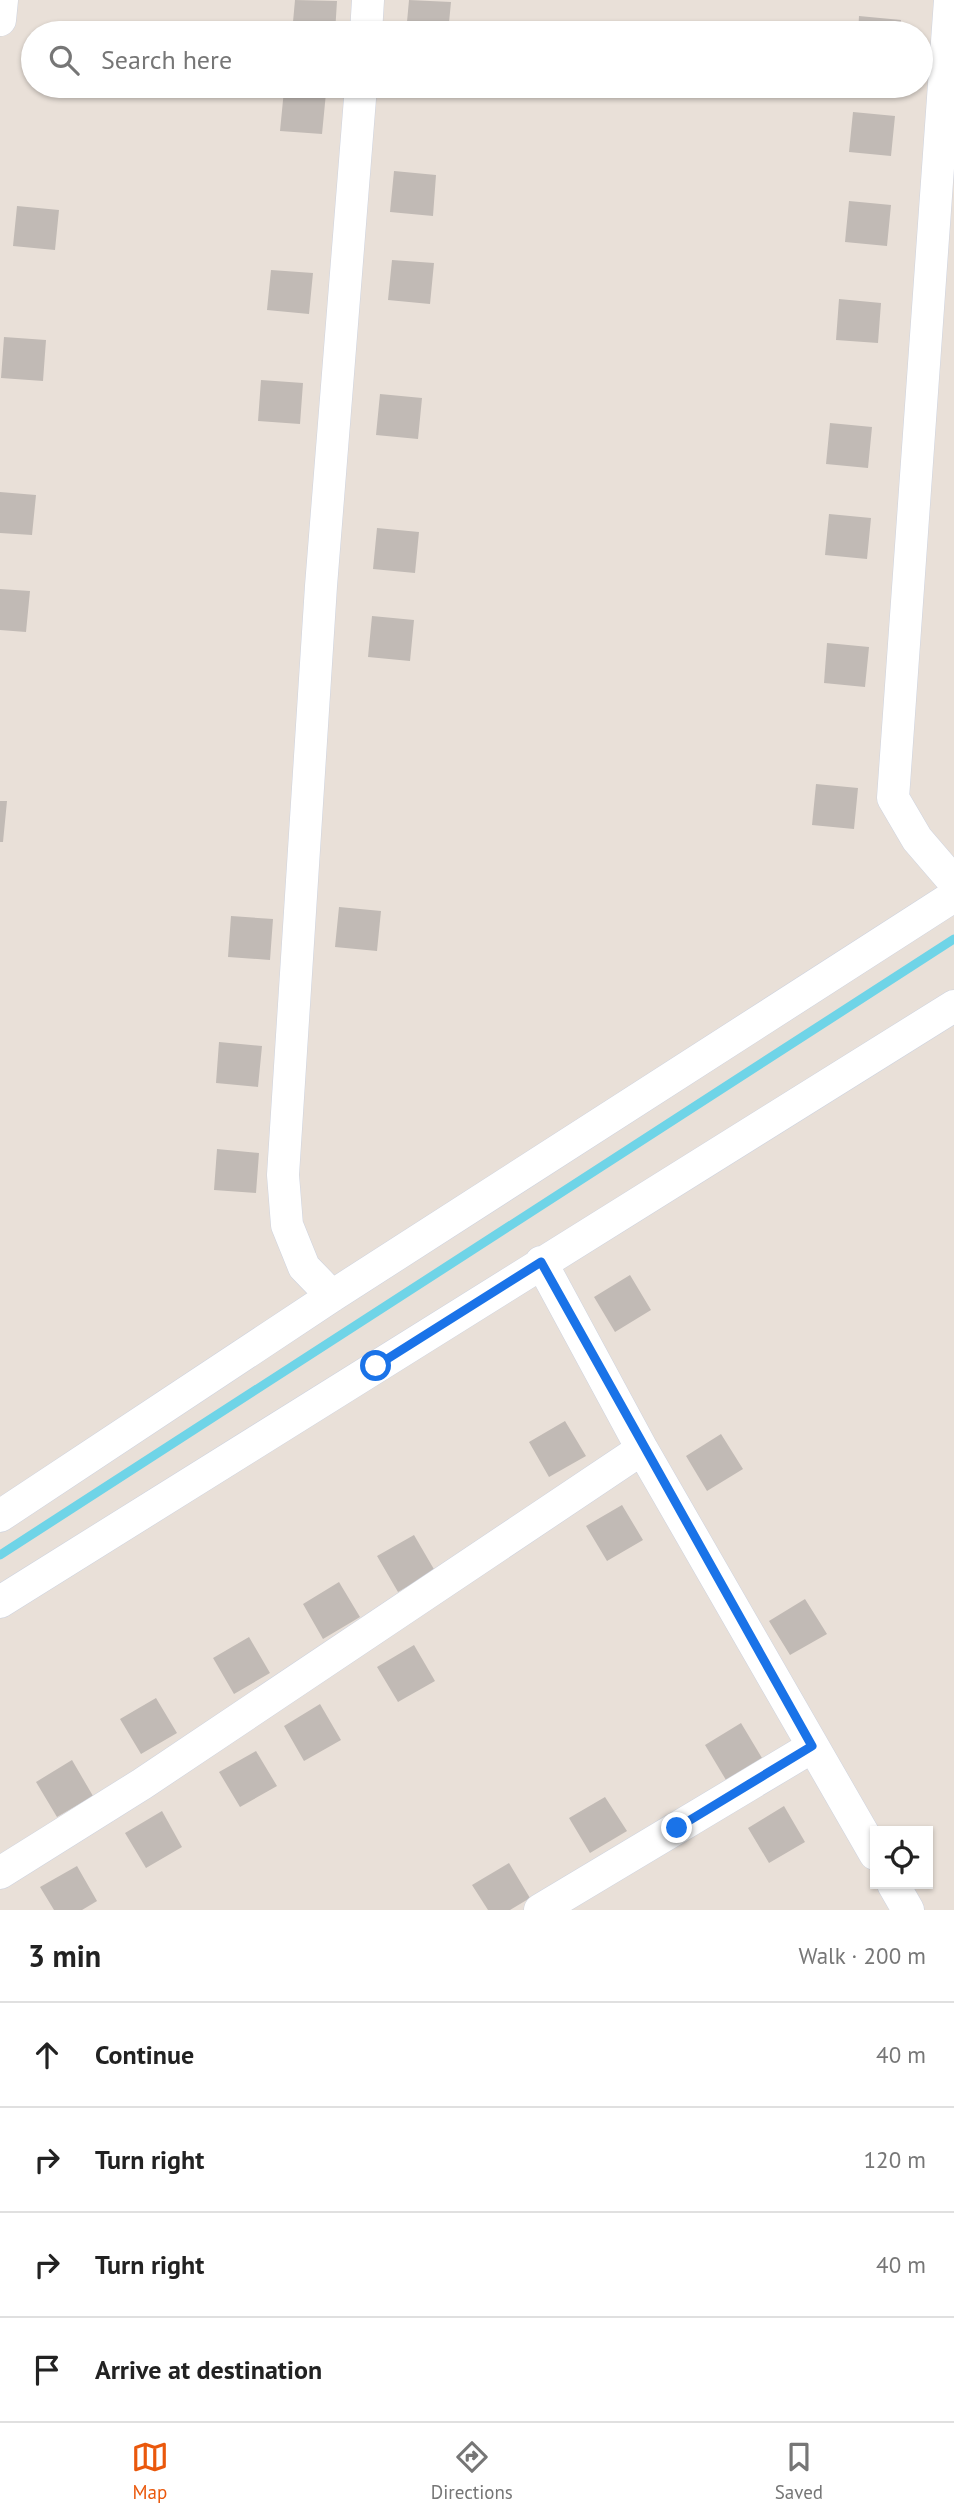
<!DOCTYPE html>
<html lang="en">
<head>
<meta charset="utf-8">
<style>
	:root { --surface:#fff; --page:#f6f6f6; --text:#222; --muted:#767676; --line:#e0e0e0; --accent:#ea580c }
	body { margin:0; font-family:"PT Sans",sans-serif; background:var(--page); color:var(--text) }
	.controls { position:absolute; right:21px; bottom:21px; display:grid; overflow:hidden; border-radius:0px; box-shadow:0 2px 5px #0004 }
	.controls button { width:63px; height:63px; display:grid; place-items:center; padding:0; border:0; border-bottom:2px solid var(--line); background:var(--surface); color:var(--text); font:35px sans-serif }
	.stop { position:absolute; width:21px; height:21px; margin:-16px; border:5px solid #1a73e8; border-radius:50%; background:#fff }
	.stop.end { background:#1a73e8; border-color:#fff; box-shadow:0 2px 7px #0008 }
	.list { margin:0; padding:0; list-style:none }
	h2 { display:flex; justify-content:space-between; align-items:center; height:91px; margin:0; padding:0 28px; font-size:30px }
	h2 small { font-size:23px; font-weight:400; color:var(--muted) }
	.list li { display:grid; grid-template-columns:46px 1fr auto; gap:21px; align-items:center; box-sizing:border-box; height:105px; padding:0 28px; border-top:2px solid var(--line) }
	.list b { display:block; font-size:26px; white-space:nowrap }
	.list em { font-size:23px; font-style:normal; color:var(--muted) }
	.icon { flex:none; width:38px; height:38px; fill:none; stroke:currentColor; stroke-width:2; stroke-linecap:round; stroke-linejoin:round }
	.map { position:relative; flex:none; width:954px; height:1910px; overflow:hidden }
	.search { position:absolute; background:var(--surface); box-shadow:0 2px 5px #0004; left:21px; right:21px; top:21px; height:77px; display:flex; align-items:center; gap:18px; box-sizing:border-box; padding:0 24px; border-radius:38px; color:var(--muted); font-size:26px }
	.sheet { height:511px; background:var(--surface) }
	nav { display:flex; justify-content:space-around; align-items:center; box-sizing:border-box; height:98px; border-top:2px solid var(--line); background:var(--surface); font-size:19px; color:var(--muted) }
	nav a { display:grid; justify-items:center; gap:4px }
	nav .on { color:var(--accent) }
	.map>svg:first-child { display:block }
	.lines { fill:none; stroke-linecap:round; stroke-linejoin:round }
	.stream { stroke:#6fd4e7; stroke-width:9 }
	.building { fill:#c1bab5 }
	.minor-casing { stroke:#ced3df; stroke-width:33 }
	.minor { stroke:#fff; stroke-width:32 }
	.route { stroke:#1a73e8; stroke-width:9 }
</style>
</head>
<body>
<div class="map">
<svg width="954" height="1910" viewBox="0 0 954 1910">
	<rect width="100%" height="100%" fill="#e9e0d8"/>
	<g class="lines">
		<path class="stream" d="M0,1555l954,-616"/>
	</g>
	<path class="building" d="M295,0l42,1 -2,32h-43z
		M409,0l42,2 -3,31h-42z
		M859,16l42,4 -1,13h-42z
		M284,90l42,3 -4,41 -42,-3z
		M853,112l42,4 -4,40 -42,-4z
		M394,171l42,4 -3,41 -43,-4z
		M849,201l42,4 -4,41 -42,-4z
		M17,206l42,4 -4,40 -42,-4z
		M392,260l42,3 -4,41 -42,-4z
		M271,270l42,3 -4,41 -42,-4z
		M839,299l42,4 -3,40 -42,-3z
		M4,337l42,3 -3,41 -42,-3z
		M261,380l42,3 -3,41 -42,-3z
		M380,394l42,4 -4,41 -42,-4z
		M830,423l42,4 -4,41 -42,-4z
		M0,492l36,3 -4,40 -32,-2z
		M829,514l42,4 -4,41 -42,-4z
		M377,528l42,4 -4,41 -42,-4z
		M0,589l30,2 -4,41 -26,-2z
		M372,616l42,4 -4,41 -42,-4z
		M827,643l42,4 -4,40 -41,-4z
		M816,784l42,4 -4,41 -42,-4z
		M0,801h7l-4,41h-3z
		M339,907l42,4 -4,40 -42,-4z
		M231,916l42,3 -3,41 -42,-3z
		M219,1042l43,4 -4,41 -42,-4z
		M217,1149l42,4 -3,40 -42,-3z
		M630,1275l21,35 -36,22 -21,-35z
		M565,1421l21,35 -37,21 -20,-35z
		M721,1434l22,35 -36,22 -21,-35z
		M622,1505l21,35 -36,21 -21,-35z
		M414,1535l21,36 -37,21 -21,-36z
		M339,1582l21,35 -37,22 -20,-35z
		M805,1599l22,35 -37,21 -21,-34z
		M249,1637l21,36 -36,21 -21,-36z
		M414,1645l21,36 -37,21 -21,-35z
		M156,1698l21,35 -36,21 -21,-35z
		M320,1704l21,36 -37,21 -20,-35z
		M741,1723l21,35 -36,22 -21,-35z
		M256,1751l21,35 -37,21 -21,-35z
		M72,1760l21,36 -36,21 -21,-35z
		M605,1797l22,34 -37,22 -21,-35z
		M784,1806l21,36 -36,21 -21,-35z
		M162,1811l20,36 -36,21 -21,-35z
		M509,1863l21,35 -20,12h-22l-16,-25z
		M77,1866l20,35 -15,9h-28l-14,-23z"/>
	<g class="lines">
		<g class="minor-casing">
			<path id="minor" d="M950,0l-57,798 24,41 37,43
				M0,20l2,-20
				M366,33l2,-33
				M541,1262l101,187 233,405
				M332,1296l-28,-29 -17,-42 -4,-50 38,-589 40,-500
				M0,1516l332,-220 622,-400
				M0,1602l954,-596
				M0,1873l142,-89 500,-335
				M893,1884l15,26
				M540,1910l272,-163"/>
		</g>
		<use href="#minor" class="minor"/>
	</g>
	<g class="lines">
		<path class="route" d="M376,1366l165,-104 271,484 -135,82"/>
	</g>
</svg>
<div class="controls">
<button><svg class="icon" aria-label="locate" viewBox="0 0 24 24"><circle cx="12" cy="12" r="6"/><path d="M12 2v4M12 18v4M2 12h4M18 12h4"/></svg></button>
</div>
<div class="stop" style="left:376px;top:1366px"></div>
<div class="stop end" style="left:677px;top:1828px"></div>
<div class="search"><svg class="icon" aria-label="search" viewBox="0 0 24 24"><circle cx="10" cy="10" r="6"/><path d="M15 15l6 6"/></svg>Search here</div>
</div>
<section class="sheet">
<h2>3 min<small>Walk · 200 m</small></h2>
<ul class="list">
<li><svg class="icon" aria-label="ahead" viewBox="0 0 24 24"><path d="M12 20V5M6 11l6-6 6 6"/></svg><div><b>Continue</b></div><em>40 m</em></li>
<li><svg class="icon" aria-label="right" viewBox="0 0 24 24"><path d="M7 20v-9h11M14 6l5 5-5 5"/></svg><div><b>Turn right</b></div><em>120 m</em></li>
<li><svg class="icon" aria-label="right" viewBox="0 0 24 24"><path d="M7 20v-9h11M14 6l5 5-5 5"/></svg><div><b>Turn right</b></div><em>40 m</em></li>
<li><svg class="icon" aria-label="arrive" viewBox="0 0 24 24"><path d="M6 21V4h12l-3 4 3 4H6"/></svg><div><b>Arrive at destination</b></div></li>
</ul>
</section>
<nav>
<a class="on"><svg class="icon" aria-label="map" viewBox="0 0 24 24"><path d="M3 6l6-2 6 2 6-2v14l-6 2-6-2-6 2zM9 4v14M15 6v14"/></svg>Map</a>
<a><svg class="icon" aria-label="directions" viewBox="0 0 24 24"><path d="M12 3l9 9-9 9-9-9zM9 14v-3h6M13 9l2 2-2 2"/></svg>Directions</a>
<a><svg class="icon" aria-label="saved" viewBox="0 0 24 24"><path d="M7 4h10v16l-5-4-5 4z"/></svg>Saved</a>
</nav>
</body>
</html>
